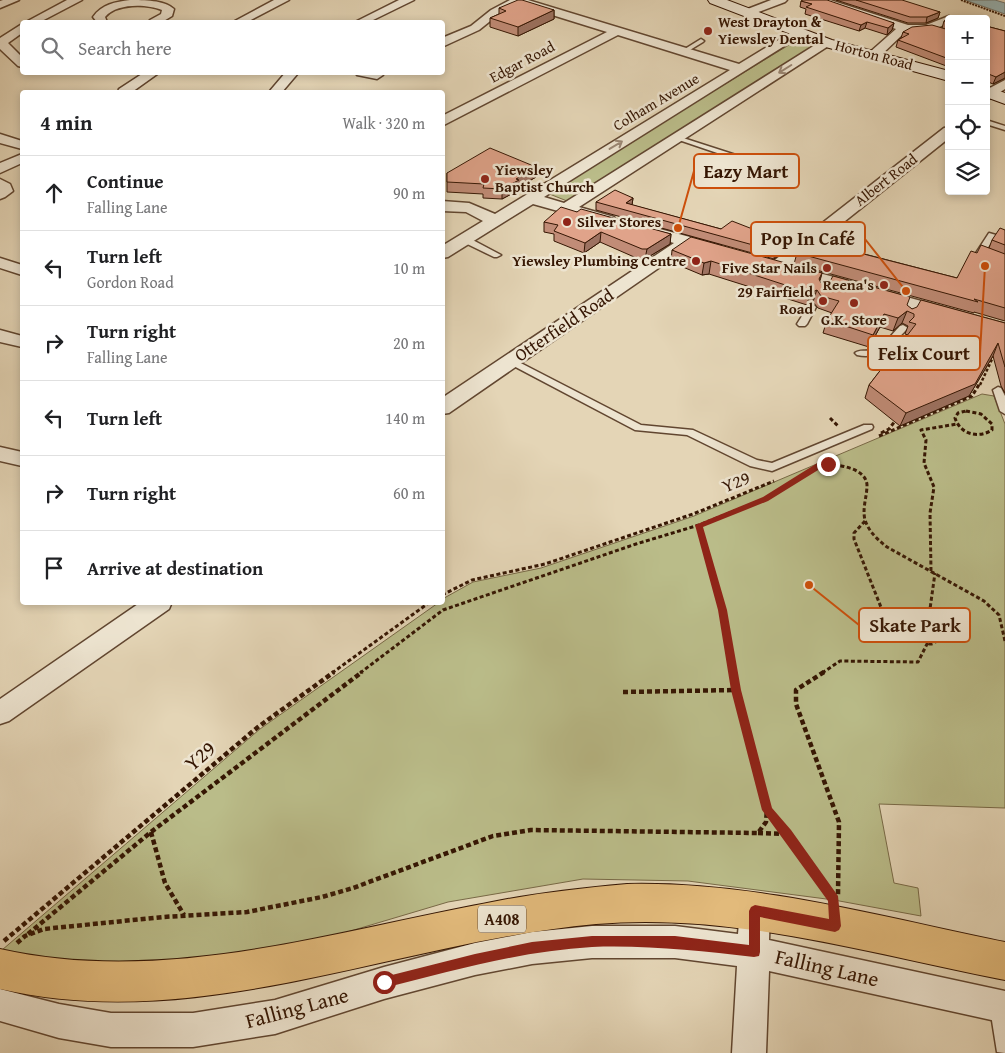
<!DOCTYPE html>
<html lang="en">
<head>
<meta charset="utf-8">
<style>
	:root { --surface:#fff; --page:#f2f2f2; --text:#202124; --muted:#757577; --line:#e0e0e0 }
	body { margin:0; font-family:"Gentium Book Plus",serif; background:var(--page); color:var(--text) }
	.controls { position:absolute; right:15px; top:15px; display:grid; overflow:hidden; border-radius:5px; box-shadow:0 2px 8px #0003 }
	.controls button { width:45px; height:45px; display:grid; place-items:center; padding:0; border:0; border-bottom:1px solid var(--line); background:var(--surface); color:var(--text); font:25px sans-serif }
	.stop { position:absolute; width:15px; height:15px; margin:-11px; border:4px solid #8f2418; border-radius:50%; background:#fff }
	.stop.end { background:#8f2418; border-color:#fff; box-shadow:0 1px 5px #0008 }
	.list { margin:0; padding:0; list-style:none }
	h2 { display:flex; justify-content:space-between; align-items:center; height:65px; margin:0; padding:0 20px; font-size:21px }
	h2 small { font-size:16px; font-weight:400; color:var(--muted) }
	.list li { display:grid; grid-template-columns:32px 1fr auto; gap:15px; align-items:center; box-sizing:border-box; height:75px; padding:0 20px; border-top:1px solid var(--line) }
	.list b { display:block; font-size:19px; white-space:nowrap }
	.list p { margin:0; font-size:16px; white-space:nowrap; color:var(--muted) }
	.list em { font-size:16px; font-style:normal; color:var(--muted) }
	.icon { flex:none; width:28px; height:28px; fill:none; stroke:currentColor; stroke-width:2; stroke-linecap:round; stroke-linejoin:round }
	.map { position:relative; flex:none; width:1005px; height:1053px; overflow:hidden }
	.search { position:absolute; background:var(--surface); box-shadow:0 2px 8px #0003; left:20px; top:20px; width:425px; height:55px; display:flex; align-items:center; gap:12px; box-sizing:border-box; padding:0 18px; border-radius:5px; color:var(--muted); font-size:19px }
	.panel { position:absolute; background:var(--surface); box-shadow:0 2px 8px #0003; left:20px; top:90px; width:425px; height:515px; border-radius:5px }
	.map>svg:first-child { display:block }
	.green { fill:#babc89; stroke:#786946 }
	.water { fill:#98b6b7; stroke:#70766f }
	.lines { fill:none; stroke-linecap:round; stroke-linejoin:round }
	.lane-casing { stroke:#614630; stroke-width:3 }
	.street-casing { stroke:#614630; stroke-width:3 }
	.secondary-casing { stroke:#351603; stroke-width:2 }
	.primary-casing { stroke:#351603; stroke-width:2 }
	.path-far3 { stroke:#351603; stroke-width:2; stroke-dasharray:2 1; stroke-linecap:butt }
	.path-far2 { stroke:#351603; stroke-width:2.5; stroke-dasharray:3 2; stroke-linecap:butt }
	.path-far1 { stroke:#351603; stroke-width:3; stroke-dasharray:4 2.5; stroke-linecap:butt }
	.path { stroke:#351603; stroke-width:4.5; stroke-dasharray:5 3; stroke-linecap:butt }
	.lane { fill:#ede4d0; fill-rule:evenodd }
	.street { fill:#ede4d0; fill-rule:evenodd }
	.secondary { fill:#ede4d0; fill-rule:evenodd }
	.primary { fill:#e2ba7b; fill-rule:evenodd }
	.wall { fill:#c18c77; stroke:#351603 }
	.shaded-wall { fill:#9d7261; stroke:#351603 }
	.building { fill:#e0a38a; stroke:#351603 }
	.oneway { stroke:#9a8774 }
	.route { fill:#8f2418 }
	.poi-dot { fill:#8f2418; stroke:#ede4d0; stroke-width:2 }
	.labels { text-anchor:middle; stroke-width:5; stroke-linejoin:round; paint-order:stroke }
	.far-poi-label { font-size:15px; font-weight:bold; fill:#351603; stroke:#ede4d0; text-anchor:end }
	.far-street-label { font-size:15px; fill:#351603; stroke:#ede4d0 }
	.shield { fill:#ede4d0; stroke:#6c5440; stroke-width:1 }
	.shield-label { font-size:16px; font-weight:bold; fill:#351603 }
	.street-label { font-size:18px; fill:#351603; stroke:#ede4d0 }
	.near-street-label { font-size:21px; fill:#351603; stroke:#ede4d0 }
	.leader { fill:none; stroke:#cd4f0b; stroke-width:2 }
	.callout-dot { fill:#cd4f0b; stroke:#ede4d0; stroke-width:2 }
	.callout { fill:#ede4d0; stroke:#cd4f0b; stroke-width:2 }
	.callout-label { font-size:19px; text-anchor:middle; font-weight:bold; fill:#351603 }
</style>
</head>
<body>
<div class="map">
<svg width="1005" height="1053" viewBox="0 0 1005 1053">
	<rect width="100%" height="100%" fill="#e4d5b6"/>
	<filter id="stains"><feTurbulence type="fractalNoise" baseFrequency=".004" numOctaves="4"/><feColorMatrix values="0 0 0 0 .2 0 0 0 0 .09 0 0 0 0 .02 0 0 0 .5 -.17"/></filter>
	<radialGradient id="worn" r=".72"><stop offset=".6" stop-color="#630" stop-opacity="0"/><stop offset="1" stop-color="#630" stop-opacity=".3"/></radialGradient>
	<path class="green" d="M797,40l19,5 -249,156 -20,-8z
		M982,394l12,2 11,28v384l-126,-4 15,79 24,5 3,28 -87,-16 -146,-19 -105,-2 -135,23 -168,50 -197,14 -81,-16 258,-221 178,-126 4,-1 1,-3 3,-2 27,-15 68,-14 153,-52z"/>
	<path class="water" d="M965,0h30l10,3v11z"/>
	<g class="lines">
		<g class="lane-casing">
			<path id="lane" d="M701,39l3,2 -1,1 -18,11 -5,-1z
				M986,120l19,6v4l-19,-6z
				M676,137h4l62,20 -7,2 -59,-20z
				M989,233l7,2 -11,17 20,7v6l-29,-12z
				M461,237h6l34,18 -4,2h-3l-33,-16z
				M812,304l4,3 -9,17 -2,2h-6l-2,-2 12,-19z
				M903,325l5,3 -2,2c-14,15 -26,30 -49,25l-2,-2c5,-4 10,-1 16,-3 12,-2 21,-16 29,-24z
				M511,358l130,67 52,5 64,30 15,3 92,-38h8l1,2 -1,2 -100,42 -22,-5 -63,-31 -52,-5 -127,-67v-4z
				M998,387l3,1 4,8v18l-5,-3 -7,-21z
				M998,1000l6,2 1,3v48l-8,-1 -7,-44 2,-6z"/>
		</g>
		<g class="street-casing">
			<path id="street" d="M3,0h16l-19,8v-7z
				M67,0h15l-42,22h-14z
				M130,0c14,0 34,0 44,9l-2,7 -10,6h-13l1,-2 11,-6 1,-4c-16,-6 -45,-7 -57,7l2,5h-10l-4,-5c9,-13 22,-15 37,-17z
				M274,0h15l-42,22h-14z
				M399,0h15l-45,22h-14z
				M510,0h18l211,64 56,-34 4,-1 6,4 -261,164 20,6 259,-163 4,-1 6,4 -254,164 35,10 2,3 -2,3 -6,2 -75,-21 -85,53 -6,1v-12l41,-25 -17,-9 -24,-1v-10l27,2 26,11 235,-144 -112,-35 -176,91v-10l165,-84 -87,-27 -21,9 -20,16 -37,17v-9l29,-12 20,-16z
				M771,0h16l-2,2 -32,12h-8l-2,-2 2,-2z
				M813,0h17l78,25h18l23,-9 6,3h-6v4l-17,7 -23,2 -8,4 -23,22h-8l-2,-3 2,-3 26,-23 -81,-27z
				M22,24v9l-14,10 14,14v10l-4,-1 -18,-17v-11z
				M145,72h15l-28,20h-14l1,-3z
				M286,72h13l-17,20h-13z
				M355,72h27l1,3 -6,4 -20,-4z
				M1005,80v9l-19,12v-11z
				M949,127v11l-159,127 215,59v11l-220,-61 -2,-3h-12l-2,-4 2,-4 173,-135z
				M0,134l22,7v8l-22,-6z
				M22,154v9l-22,10v-10z
				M0,179l10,5 3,7 -8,6 -5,2z
				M641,224l79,21 2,4 -2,4 -6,1 -25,-7 -240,166 -7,1v-16l232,-155 -39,-11 -2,-3 2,-3z
				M0,258l22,7v10l-22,-7z
				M0,330l22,6v11l-22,-5z
				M0,447l22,5v14l-22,-5z
				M141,602h31l-3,7 -160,112 -9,3v-25z
				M755,896l11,4 4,11 -1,29 236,51v32l-236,-52 -3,82h-34l5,-87 -62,-8h-83l-60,6 -57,11 -91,24 -109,35 -82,13h-82l-52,-9 -59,-17v-32l59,15 52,9h82l82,-13 109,-33 91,-24 57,-11 60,-6h83l63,8 2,-23 4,-11z"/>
		</g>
		<g class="secondary-casing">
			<path id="secondary" d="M708,0h19l105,40 117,31v10l-127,-35 -112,-43z
				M986,86l19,7v11l-19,-7z"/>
		</g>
		<g class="primary-casing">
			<path id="primary" d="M627,884c128,-3 254,33 378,58v38c-134,-26 -271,-68 -409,-56 -199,18 -394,111 -596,65v-40c164,37 331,-17 492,-47 45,-9 90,-14 135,-18z"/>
		</g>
		<path class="path-far3" d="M961,0l44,16"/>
		<path class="path-far2" d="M980,385l14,-30"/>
		<path class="path-far1" d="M966,411l15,3 11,10v6c-14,9 -32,4 -37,-12l3,-5z
			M830,418l8,8
			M881,433l8,-4 6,-8
			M879,436l93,-40 8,-13
			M821,464c14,0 45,3 46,21 0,12 -5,23 -2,35 4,12 13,20 22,27l97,54 15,14 6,26
			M865,521l-11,12v6l34,86
			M699,525l24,85 10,63
			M931,571l-1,-58 4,-26 -10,-24 2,-23 -5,-10 36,-6
			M442,595l30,-15 73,-16 148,-50 81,-33
			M885,626h17l24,8
			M925 638a6 6 0 1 1 12 0a6 6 0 1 1-12 0Z
			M931,633l-2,-17 6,-43
			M332,673l98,-71
			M360,673l83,-63 193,-66 63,-19 66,-26 55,-33 1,-4
			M822,673l18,-12 78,1 10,-20"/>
		<path class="path" d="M824,672l-28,18v14l43,118 -1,73 -2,2
			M623,692l113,-2
			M769,812l18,22
			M151,832l14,51 19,32
			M758,833l30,1 43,61
			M28,934l123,-102 211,-160
			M4,941l254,-214 76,-55
			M17,943l8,-7 19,-7 119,-12 84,-5 75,-15 31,-9 140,-52 38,-6 227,3 8,-11 1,-14 -31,-118 -3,-18"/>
		<use href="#lane" class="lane"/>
		<use href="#street" class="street"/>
		<use href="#secondary" class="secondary"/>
		<use href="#primary" class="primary"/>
	</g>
	<path class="wall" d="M836,0h46l58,12 -2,6 -12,5h-18z
		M801,1l93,22 -2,7 -5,5 -22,-7 -6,3 -54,-17 1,-5 -6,-2z
		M499,8l55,2v9l-36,17 -28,-9v-9l9,-4z
		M949,19v48l-53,-20 2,-7 3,-2 2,-6 39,-4 2,-7z
		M986,26l19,5v47l-12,6 -7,-3z
		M447,173l89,4 -17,10v3l-17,9 -19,-1v-4l-36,-2z
		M633,198l-1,7 89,24 52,8 31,-2 -30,24 -178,-49v-8z
		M577,212l94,22 -1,10 -25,15 -4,1 -41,-18 -16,11 -30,-12v-7l-10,-2v-10z
		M1005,230v91l-31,-9v1l-180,-49 3,-11 44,-13 10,3 -2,7 108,28 20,-25 12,-5 3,-8z
		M672,250l150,23 -2,8 1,2 86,23 5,3 93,14v70l-4,-7 -8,-30 -24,40 -69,30 -35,-28 4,-13 39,-50 -3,-1 3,-8 -6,-3 -9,8 -13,-4 -11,20 -46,-14 4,-13 5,-7 -14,-5 -5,-6 -6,3 -98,-31 -7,1 -31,-13z"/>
	<path class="shaded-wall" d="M554,10v9l-36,17v-9z
		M940,12l-2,6 -12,5 1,-6z
		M867,22l-2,6 -6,3 2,-6z
		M894,23l-2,7 -5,5 1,-7z
		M1005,72v6l-12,6 3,-7z
		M536,167v10l-17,10v3l-17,9v-10l14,-10z
		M633,198l-1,7 -6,-2z
		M806,227l-2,8 -30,24 1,-8z
		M601,232l-1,10 -16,11 1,-10z
		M671,234l-1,10 -25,15 2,-10z
		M711,261l-2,13 -7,1 2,-12z
		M822,273l-9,29 -6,3 3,-12z
		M907,311l-5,12 -9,8 5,-13z
		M884,314l-4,13 -11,20 4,-12z
		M998,343l-5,13 -24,40 -69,30 6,-13z"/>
	<path class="building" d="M518,0h4l32,10 -36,17 -28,-9 16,-7 -7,-3z
		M803,0h24l67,23 -6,5 -21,-6 -6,3 -55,-18 6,-3 -11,-3z
		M856,0h46l38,12 -13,5h-17z
		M953,16l11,3h-15v4l-5,-2z
		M932,25l17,5v29l-51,-19 11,-6 -6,-2 9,-5z
		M986,26l19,5v41l-9,5 -10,-4z
		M490,148l46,19 -20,12 3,1 -17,9 -19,-1 1,-4 -37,-2v-9z
		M615,190l18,8 -7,5 95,26 11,-8 41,16 18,-15 15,5 -31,24 -179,-49z
		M561,207l16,5 4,-3 90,25 -24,15h-5l-41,-17 -16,11 -31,-12 4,-6 -14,-3z
		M1000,228l5,2v15l-13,-5z
		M822,233l20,5 -2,2 11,3 -3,7 109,28 14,-27 6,2 4,-8 24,9v54l-31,-9 4,3 -181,-49z
		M691,237l131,36 -3,6 2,4h8l4,-7 77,21 -3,8 5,4 5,-2 4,-7 84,23v44l-7,-24 -23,41 -69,29 -37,-28 47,-61 -7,-2 5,-5v-3l-7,-3 -9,7 -14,-4 -11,21 -46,-15 12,-19 -18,-5 -4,-6 -7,3 -99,-32 -7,2 -32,-13z"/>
	<defs><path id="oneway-shaft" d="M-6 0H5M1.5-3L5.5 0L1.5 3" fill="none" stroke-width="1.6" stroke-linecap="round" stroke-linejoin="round" transform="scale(1.25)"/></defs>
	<g class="oneway">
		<use href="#oneway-shaft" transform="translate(785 69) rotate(148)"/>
		<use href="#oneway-shaft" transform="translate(616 145) rotate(-31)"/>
	</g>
	<path class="route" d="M828,461l2,1v3l-7,2 -55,34 -65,26 24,83 14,80 31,118 19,22 47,66 3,30 -2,4 -4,2 -75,-15v35l-1,4 -5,1c-54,-6 -107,-12 -162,-10 -71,4 -140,24 -208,41l-4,-1 -2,-5 2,-4 4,-1 91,-23 57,-12 60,-6h83l74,9v-34l2,-4 4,-2 74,14 -1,-18 -66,-91 -31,-120 -13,-80 -23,-85 68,-28 56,-35z"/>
	<g class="poi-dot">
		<circle cx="708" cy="31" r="5"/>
		<circle cx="485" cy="179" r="5"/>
		<circle cx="567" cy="222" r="5"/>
		<circle cx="696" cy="261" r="5"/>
		<circle cx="827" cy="268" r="5"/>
		<circle cx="884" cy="285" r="5"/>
		<circle cx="823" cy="301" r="5"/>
		<circle cx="854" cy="303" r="5"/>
	</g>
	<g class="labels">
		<g class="far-poi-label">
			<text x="718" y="27" text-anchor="start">West Drayton &amp;<tspan x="718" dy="17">Yiewsley Dental</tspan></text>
			<text x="495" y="175" text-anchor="start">Yiewsley<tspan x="495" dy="17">Baptist Church</tspan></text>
			<text x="577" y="227" text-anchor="start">Silver Stores</text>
			<text x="686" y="266">Yiewsley Plumbing Centre</text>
			<text x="817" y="273">Five Star Nails</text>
			<text x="874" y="290">Reena's</text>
			<text x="813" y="297">29 Fairfield<tspan x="813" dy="17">Road</tspan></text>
			<text x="854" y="325" text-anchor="middle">G.K. Store</text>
		</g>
		<g class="far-street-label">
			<text transform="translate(874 55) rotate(15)" y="5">Horton Road</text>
			<text transform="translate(522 62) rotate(-28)" y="5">Edgar Road</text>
			<text transform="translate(656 102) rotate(-31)" y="5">Colham Avenue</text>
			<text transform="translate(886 180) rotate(-38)" y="5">Albert Road</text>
		</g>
		<rect class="shield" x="478" y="905.5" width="48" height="27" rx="4"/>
		<g class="shield-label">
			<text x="502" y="925">A408</text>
		</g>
		<g class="street-label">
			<text transform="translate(564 325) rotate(-34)" y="6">Otterfield Road</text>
			<text transform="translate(736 482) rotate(-22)" y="6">Y29</text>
		</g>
		<g class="near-street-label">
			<text transform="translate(200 756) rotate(-41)" y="7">Y29</text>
			<text transform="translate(827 968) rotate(13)" y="7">Falling Lane</text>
			<text transform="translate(297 1008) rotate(-15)" y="7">Falling Lane</text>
		</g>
	</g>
	<path class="leader" d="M678 228L694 171M906 291L865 239M985 266L980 353M809 585L859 625"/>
	<g class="callout-dot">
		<circle cx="678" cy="228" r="5"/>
		<circle cx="906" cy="291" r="5"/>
		<circle cx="985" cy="266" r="5"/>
		<circle cx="809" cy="585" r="5"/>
	</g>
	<g class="callout">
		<rect x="694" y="154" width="105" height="34" rx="5"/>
		<rect x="751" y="222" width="114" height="34" rx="5"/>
		<rect x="868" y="336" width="112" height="34" rx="5"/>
		<rect x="859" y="608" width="111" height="34" rx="5"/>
	</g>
	<g class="callout-label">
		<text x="746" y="178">Eazy Mart</text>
		<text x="808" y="245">Pop In Café</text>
		<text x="924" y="360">Felix Court</text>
		<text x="915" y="632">Skate Park</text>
	</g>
	<rect width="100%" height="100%" filter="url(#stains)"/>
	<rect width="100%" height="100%" fill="url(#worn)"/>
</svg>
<div class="controls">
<button>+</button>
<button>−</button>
<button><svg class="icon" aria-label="locate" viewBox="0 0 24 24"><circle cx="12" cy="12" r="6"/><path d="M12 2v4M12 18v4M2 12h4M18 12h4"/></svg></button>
<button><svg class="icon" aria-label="layers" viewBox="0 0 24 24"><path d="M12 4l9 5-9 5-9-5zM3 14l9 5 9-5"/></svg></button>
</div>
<div class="stop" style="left:384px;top:982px"></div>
<div class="stop end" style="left:828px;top:464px"></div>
<div class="search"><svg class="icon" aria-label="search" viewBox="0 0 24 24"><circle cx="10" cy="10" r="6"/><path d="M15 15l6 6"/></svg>Search here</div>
<section class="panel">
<h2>4 min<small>Walk · 320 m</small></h2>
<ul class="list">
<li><svg class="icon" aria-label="ahead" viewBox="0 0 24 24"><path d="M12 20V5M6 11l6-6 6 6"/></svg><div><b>Continue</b><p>Falling Lane</p></div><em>90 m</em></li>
<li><svg class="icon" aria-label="left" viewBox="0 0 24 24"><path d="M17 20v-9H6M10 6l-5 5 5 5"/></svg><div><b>Turn left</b><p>Gordon Road</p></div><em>10 m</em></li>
<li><svg class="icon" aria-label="right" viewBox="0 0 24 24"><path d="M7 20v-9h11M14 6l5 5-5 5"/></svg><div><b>Turn right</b><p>Falling Lane</p></div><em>20 m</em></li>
<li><svg class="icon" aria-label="left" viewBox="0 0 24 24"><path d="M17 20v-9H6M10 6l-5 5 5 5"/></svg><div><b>Turn left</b></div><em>140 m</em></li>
<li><svg class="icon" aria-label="right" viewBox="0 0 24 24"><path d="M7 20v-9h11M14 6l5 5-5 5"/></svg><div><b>Turn right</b></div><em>60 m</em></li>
<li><svg class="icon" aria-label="arrive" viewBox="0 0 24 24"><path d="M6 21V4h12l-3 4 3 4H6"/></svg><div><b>Arrive at destination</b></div></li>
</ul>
</section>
</div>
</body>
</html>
